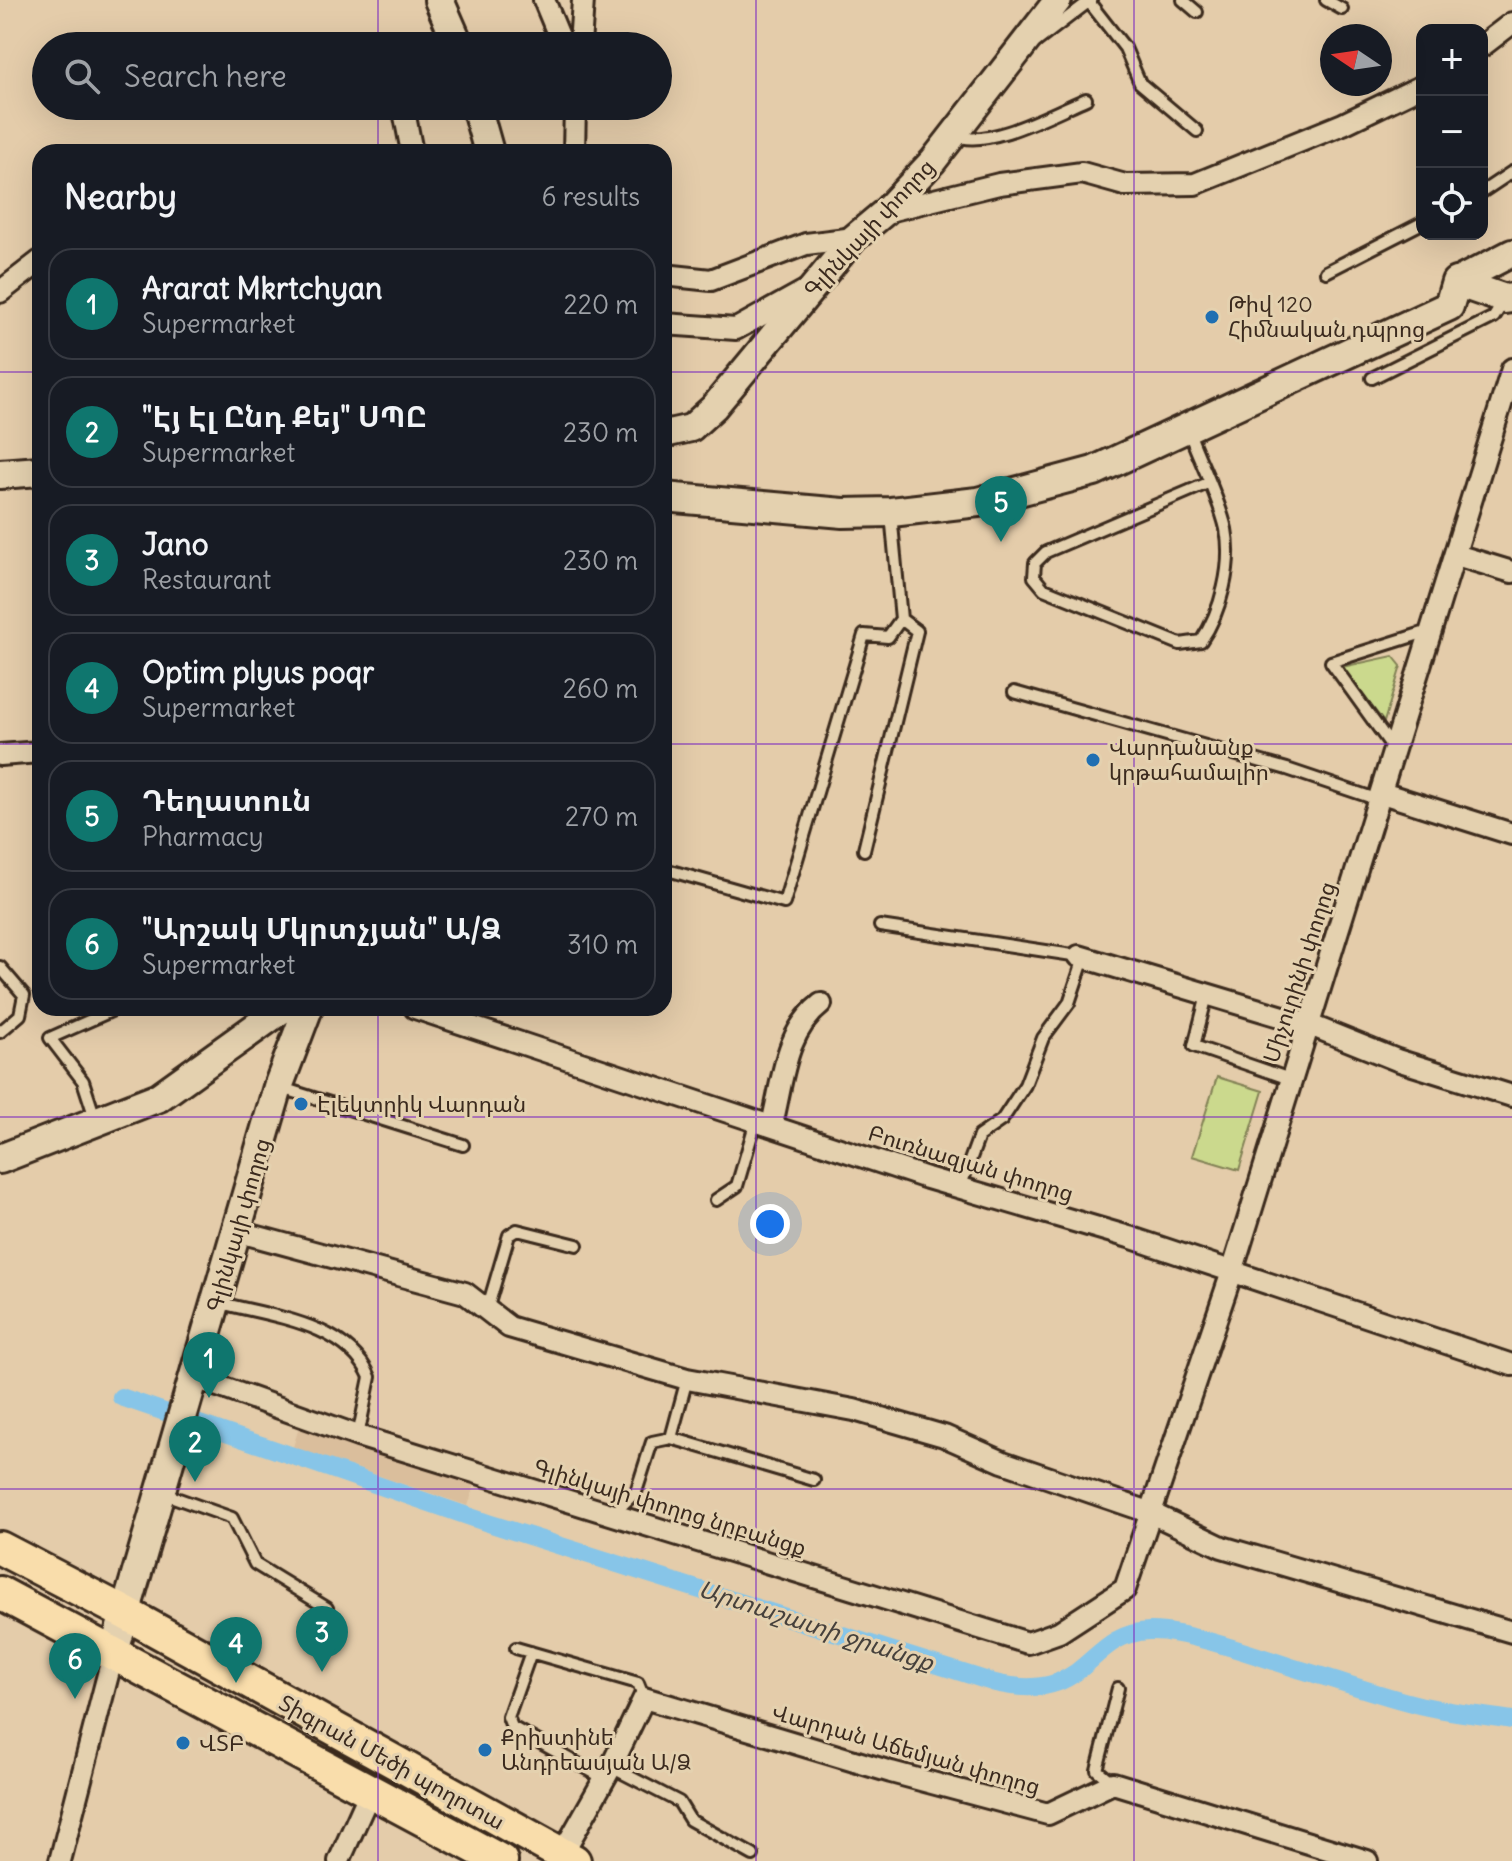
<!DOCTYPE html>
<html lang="en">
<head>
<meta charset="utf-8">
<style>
	:root { --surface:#171b24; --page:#20242c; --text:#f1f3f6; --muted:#9ea1a6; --line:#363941; --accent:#0f766e }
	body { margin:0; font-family:Delius,"Noto Sans Armenian",sans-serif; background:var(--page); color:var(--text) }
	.controls { position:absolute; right:24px; top:24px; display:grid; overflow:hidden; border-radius:16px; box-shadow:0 8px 32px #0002 }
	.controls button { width:72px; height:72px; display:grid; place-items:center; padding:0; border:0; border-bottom:2px solid var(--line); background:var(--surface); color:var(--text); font:40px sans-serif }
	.compass { position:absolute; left:1320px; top:24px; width:72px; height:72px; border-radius:50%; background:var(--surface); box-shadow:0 8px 32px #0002; rotate:283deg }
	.you { position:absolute; left:770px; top:1224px; width:28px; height:28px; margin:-20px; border:6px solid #fff; border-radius:50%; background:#1a73e8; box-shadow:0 0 0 12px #1a73e833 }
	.badge { display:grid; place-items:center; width:52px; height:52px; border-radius:50%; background:var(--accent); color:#fff; font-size:26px; font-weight:700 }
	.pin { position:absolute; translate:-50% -66px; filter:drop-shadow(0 2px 4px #0008) }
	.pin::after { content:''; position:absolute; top:42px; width:28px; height:24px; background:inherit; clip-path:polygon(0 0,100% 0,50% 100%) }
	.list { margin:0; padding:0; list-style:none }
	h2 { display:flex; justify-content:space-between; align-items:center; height:104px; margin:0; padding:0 32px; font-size:34px }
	h2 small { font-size:26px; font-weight:400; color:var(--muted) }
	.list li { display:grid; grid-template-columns:52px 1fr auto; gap:24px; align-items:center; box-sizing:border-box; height:112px; margin:0 16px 16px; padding:0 16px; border:2px solid var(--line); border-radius:24px }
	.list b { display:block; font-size:30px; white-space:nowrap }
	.list p { margin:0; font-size:26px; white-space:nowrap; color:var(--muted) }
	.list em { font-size:26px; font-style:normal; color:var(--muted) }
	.icon { flex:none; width:44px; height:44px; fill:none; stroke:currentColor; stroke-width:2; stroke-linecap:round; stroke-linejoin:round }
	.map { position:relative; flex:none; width:1512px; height:1861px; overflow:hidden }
	.search { position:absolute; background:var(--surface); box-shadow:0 8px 32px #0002; left:32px; top:32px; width:640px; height:88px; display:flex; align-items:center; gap:20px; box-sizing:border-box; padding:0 28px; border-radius:44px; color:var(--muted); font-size:30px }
	.panel { position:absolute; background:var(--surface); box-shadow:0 8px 32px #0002; left:32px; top:144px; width:640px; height:872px; border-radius:24px }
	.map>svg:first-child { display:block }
	.built { fill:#dabe9c }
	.green { fill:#cbd98d; stroke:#838256; stroke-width:2 }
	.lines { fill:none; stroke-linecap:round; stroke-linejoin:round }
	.canal { stroke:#87c5e8; stroke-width:18 }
	.service-casing { stroke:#3b2a1e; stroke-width:16 }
	.minor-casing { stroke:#3b2a1e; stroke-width:26 }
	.tertiary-casing { stroke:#3b2a1e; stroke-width:32 }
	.secondary-casing { stroke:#3b2a1e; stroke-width:34 }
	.primary-casing { stroke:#3b2a1e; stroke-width:38 }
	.service { stroke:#e4d1af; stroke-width:10 }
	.minor { stroke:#e4d1af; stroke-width:20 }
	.tertiary { stroke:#e4d1af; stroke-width:26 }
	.secondary { stroke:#e4d1af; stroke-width:28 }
	.primary { stroke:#f9ddab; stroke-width:32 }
	.grid { fill:none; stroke:#7b2cbf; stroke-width:2; stroke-opacity:0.55 }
	.poi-dot { fill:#1f6fb2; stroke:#e4d1af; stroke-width:3 }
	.labels { text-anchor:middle; stroke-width:6; stroke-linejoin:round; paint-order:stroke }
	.street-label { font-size:22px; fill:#3b2a1e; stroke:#e4d1af }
	.poi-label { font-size:22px; fill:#3b2a1e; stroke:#e4d1af; text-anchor:start }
	.water-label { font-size:24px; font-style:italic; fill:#46413c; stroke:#e4d1af }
</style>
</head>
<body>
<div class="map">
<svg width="1512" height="1861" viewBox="0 0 1512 1861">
	<rect width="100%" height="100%" fill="#e4ccaa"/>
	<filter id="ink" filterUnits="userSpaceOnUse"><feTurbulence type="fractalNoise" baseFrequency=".0125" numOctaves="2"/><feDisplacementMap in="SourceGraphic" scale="16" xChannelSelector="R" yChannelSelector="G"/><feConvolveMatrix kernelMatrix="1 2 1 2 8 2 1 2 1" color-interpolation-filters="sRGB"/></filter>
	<g filter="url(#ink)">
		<path class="built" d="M300,1424l176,57 -8,25 -175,-59z"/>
		<path class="green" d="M1393,656l8,10 -17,56 -42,-55z
			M1217,1077l46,14 -24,79 -47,-14z"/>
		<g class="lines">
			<path class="canal" d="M121,1397l367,126 507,160c96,22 89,-49 154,-52 34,-2 114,27 149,38 39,11 78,25 117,35 32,8 65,11 97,16"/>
			<g class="service-casing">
				<path id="service" d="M1183,0l14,12
					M1326,0l16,9
					M1089,2l36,46 15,35 57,48
					M1036,42l55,-42
					M955,135c32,15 100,-23 131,-36
					M1482,192l30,-20
					M1326,272l96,-49
					M1372,378l122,-61 10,-16
					M1188,430l3,7c11,29 28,61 35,92 7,36 -5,83 -25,112l-21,3 -136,-55 -10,-12 1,-14 11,-11 162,-69
					M1014,692l273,77 92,31
					M1393,748l-62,-86 98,-31
					M864,850l53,-219 -16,-12 -10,-105
					M664,869l120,34 80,-268 24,2 13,-18
					M880,926l199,30
					M0,967l24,28 -4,20 -20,17
					M1207,995l-13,51 96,33
					M282,1088l181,57
					M96,1121l-13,-40 -33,-43 68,-30
					M961,1185l18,-49 23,-16 23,-35 18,-47 26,-35 15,-45
					M716,1200l21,-14 19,-65
					M217,1302c51,14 129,20 153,75l-12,59
					M487,1310l22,-75 8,-5 60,15
					M671,1438l143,42
					M162,1493l70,25 23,46 72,44
					M613,1514l23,-22 16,-50 19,-4 16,-59
					M516,1648l122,35 6,15
					M531,1652l-23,65 4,10 93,52
					M611,1767l68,35 11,18 63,35
					M1113,1783l-16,-13 21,-82"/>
			</g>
			<g class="minor-casing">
				<path id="minor" d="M544,0l19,46
					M580,46l3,-46
					M1482,46l30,-23
					M403,106l9,46
					M574,152l1,-46
					M885,212l114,-28 83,-11 43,12 70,-1 148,-60 79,-38
					M664,275l47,5 95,-36 48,-6
					M0,292l40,-31
					M664,324l72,5 74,-41
					M1456,555l56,17
					M0,755l40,-3
					M1382,793l130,41
					M1079,956l231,69 87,35 115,36
					M415,1008l512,170 202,59 383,128
					M772,1124c11,-43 12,-91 49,-120
					M236,1231l229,62 44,34 178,52 167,31 90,26 59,26 146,50 73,35 290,85
					M193,1377l165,59 670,207 31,-11 66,-43 107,-317 280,-903
					M562,1854l49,-87 33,-69 247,74 157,42 65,-31 254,78
					M60,1861l53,-206
					M339,1861l31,-69"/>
			</g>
			<g class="tertiary-casing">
				<path id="tertiary" d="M1456,282l56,-29
					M664,434l27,-6 23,-21 140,-169 31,-26 48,-51 125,-161"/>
			</g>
			<g class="secondary-casing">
				<path id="secondary" d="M439,0l20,46
					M476,106l13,46
					M1456,282l49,17 7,-1
					M0,474l40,-3
					M664,497l179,16 48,-1 87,-10 116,-31 355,-165 7,-24
					M0,1159l159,-62 124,-89
					M113,1655l165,-568 30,-79"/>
			</g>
			<g class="primary-casing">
				<path id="primary" d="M0,1548l125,65 449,248
					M0,1593l501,268"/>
			</g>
			<use href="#service" class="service"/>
			<use href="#minor" class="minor"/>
			<use href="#tertiary" class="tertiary"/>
			<use href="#secondary" class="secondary"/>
			<use href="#primary" class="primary"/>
		</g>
	</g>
	<path class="grid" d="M378,0v46M756,0v1861M1134,0v1861M378,106v46M0,372h40M664,372h848M0,744h40M664,744h848M378,1008v853M0,1117h1512M0,1489h1512"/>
	<g class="poi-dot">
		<circle cx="1212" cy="317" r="8"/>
		<circle cx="1093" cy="760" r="8"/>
		<circle cx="301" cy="1104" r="8"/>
		<circle cx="183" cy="1743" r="8"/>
		<circle cx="485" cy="1750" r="8"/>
	</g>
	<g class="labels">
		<g class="street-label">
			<text transform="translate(869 228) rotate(-47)" y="8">Գլինկայի փողոց</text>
			<text transform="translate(1299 972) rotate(-72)" y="8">Միչուրինի փողոց</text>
			<text transform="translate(971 1163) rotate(17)" y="8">Բուռնազյան փողոց</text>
			<text transform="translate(238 1225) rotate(-74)" y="8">Գլինկայի փողոց</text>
			<text transform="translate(670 1507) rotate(17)" y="8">Գլինկայի փողոց նրբանցք</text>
			<text transform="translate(906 1749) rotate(16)" y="8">Վարդան Աճեմյան փողոց</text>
			<text transform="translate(392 1762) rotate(29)" y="8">Տիգրան Մեծի պողոտա</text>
		</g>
		<g class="poi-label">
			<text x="1228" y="312">Թիվ 120<tspan x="1228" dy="25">Հիմնական դպրոց</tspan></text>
			<text x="1109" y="755">Վարդանանք<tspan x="1109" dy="25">կրթահամալիր</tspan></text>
			<text x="317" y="1112">Էլեկտրիկ Վարդան</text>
			<text x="501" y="1745">Քրիստինե<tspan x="501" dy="25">Անդրեասյան Ա/Ձ</tspan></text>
			<text x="199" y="1751">ՎՏԲ</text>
		</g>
		<g class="water-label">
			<text transform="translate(816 1626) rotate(18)" y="8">Արտաշատի ջրանցք</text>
		</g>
	</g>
</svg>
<div class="controls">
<button>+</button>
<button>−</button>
<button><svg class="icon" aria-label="locate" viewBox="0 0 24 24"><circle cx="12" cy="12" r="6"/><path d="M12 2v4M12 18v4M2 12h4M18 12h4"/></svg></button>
</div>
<svg class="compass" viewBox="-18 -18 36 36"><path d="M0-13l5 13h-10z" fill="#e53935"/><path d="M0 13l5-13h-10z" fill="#9ea1a6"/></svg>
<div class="you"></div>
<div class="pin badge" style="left:209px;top:1398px">1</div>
<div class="pin badge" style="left:195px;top:1482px">2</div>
<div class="pin badge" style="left:322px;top:1672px">3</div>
<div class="pin badge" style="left:236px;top:1683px">4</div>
<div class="pin badge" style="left:1001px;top:542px">5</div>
<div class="pin badge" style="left:75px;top:1699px">6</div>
<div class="search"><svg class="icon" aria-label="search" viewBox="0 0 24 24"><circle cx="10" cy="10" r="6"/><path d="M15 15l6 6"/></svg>Search here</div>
<section class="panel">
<h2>Nearby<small>6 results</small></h2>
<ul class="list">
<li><span class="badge">1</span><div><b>Ararat Mkrtchyan</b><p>Supermarket</p></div><em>220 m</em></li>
<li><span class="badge">2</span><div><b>&quot;Էյ Էլ Ընդ Քեյ&quot; ՍՊԸ</b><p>Supermarket</p></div><em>230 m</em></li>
<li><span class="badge">3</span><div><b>Jano</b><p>Restaurant</p></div><em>230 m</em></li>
<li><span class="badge">4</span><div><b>Optim plyus poqr</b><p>Supermarket</p></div><em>260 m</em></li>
<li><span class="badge">5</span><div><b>Դեղատուն</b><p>Pharmacy</p></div><em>270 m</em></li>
<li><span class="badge">6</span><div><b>&quot;Արշակ Մկրտչյան&quot; Ա/Ձ</b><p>Supermarket</p></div><em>310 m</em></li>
</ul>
</section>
</div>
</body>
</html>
